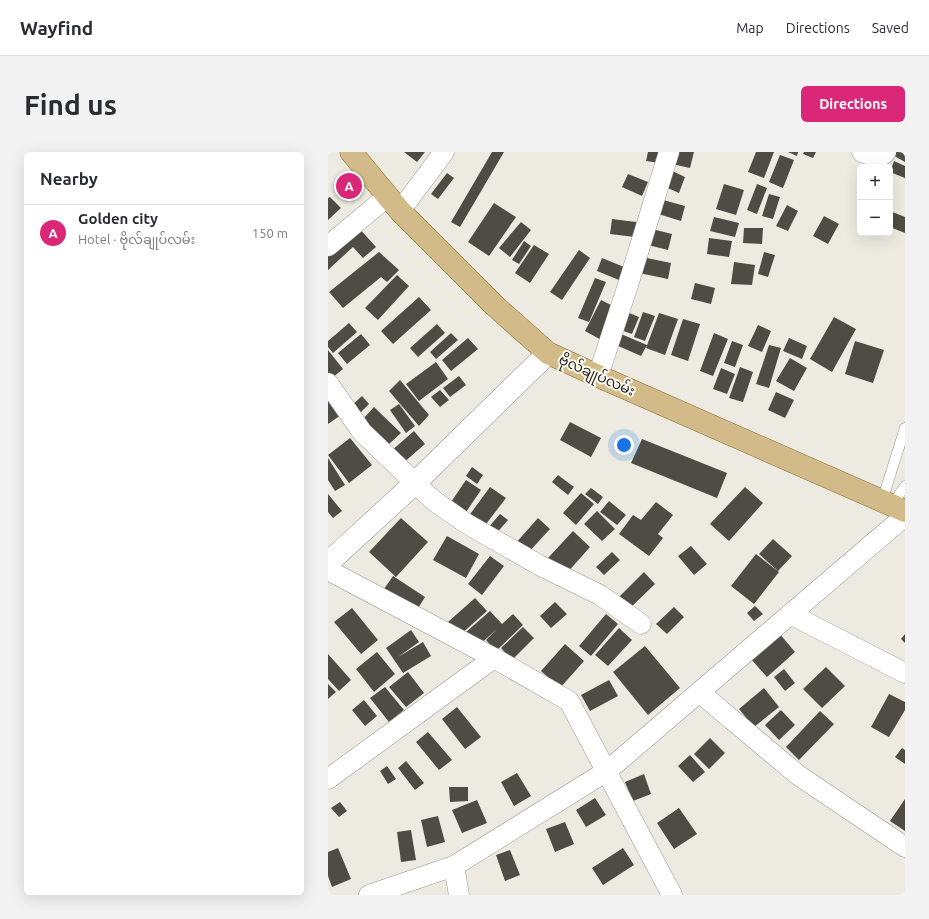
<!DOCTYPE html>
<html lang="en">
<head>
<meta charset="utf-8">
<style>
	:root { --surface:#fff; --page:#f2f2f3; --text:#2b2b33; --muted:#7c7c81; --line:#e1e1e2; --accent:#db2777 }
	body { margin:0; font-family:Ubuntu,"Noto Sans Myanmar",sans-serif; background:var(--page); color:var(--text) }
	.controls { position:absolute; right:12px; top:12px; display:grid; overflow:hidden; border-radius:6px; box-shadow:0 4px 16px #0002 }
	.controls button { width:36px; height:36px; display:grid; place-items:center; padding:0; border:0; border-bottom:1px solid var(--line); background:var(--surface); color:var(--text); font:20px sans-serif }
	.you { position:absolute; left:296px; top:293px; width:14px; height:14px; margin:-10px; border:3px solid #fff; border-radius:50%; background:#1a73e8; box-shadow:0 0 0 6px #1a73e833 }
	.badge { display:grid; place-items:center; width:26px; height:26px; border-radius:50%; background:var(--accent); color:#fff; font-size:13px; font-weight:700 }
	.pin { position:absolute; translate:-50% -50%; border:2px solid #fff; box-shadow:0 1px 4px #0006 }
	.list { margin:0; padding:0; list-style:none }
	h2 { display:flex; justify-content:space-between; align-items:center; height:52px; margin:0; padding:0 16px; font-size:17px }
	h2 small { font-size:13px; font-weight:400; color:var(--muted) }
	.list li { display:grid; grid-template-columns:26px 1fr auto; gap:12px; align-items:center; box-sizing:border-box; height:56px; padding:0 16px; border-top:1px solid var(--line) }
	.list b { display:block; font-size:15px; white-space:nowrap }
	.list p { margin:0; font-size:13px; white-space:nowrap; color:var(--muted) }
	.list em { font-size:13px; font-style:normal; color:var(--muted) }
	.map { position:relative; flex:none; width:577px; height:743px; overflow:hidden; border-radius:6px }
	header { display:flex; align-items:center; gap:24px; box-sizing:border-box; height:56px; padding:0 20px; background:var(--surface); border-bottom:1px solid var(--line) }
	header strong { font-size:19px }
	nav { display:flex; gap:22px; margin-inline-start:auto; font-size:14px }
	.intro { display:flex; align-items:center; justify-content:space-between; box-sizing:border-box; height:96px; padding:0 24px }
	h1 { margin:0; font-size:28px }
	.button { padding:10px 18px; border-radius:6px; background:var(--accent); color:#fff; font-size:14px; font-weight:700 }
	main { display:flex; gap:24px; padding:0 24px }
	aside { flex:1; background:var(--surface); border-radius:6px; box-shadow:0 4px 16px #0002 }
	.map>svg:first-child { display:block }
	.building { fill:#4e4c44 }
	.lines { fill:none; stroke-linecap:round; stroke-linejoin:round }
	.service-casing { stroke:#98968d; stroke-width:11 }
	.minor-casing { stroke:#98968d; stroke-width:21 }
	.tertiary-casing { stroke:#98968d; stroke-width:23 }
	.primary-casing { stroke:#836a32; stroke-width:23 }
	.service { stroke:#fff; stroke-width:10 }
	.minor { stroke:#fff; stroke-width:20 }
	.tertiary { stroke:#fff; stroke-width:22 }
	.primary { stroke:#d3bb89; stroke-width:22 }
	.labels { text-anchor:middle; stroke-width:4; stroke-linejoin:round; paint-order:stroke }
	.street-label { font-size:14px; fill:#272623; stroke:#fbf8ee }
</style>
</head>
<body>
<header>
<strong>Wayfind</strong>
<nav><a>Map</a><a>Directions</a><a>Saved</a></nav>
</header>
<div class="intro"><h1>Find us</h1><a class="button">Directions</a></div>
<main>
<aside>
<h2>Nearby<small></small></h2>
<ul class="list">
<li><span class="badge">A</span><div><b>Golden city</b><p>Hotel · ဗိုလ်ချုပ်လမ်း</p></div><em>150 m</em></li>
</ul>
</aside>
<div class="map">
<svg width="577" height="743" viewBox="0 0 577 743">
	<rect width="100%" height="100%" fill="#edebe1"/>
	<path class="building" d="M76,0h21l-8,10z
		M164,0h12l-44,75 -9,-5z
		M320,0h14l-2,11 -14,-2z
		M347,0h19l-4,16 -18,-4z
		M428,0h18l-10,26 -16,-6z
		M460,0h10l-1,4z
		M476,0h12l-3,6 -10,-4z
		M561,0h16v10l-16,-9z
		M452,3l14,5 -11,28 -14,-6z
		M566,9l11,5v12l-15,-6z
		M340,17l17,8 -6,16 -18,-8z
		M119,21l7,5 -16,21 -7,-5z
		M300,22l20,8 -6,14 -20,-9z
		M396,32l20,6 -8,25 -20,-6z
		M429,32l10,4 -10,26 -10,-4z
		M441,42l11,3 -7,22 -11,-3z
		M2,45l11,11 -13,12v-22z
		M328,46l29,8 -4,15 -29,-9z
		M166,51l22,14 -27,39 -21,-14z
		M459,53l11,6 -10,20 -12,-5z
		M562,59l15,6v16l-15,-6z
		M496,64l15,8 -11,20 -15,-8z
		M386,65l25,6 -4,14 -25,-6z
		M284,67l24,3 -1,15 -25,-3z
		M193,70l10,8 -21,27 -11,-9z
		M29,74l19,21 -13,11 -10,-11 -25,23v-21z
		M416,76h19l-1,16 -19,-1z
		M324,77l20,5 -4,16 -20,-5z
		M381,86l23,3 -3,16 -22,-3z
		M196,89l7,5 -12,18 -7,-4z
		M206,93l15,9 -19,29 -15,-10z
		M251,98l11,8 -28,42 -12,-8z
		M51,100l20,18 -12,12 -6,-5 -38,31 -14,-16z
		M436,100l11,3 -7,22 -10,-3z
		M314,105l29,6 -3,16 -29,-6z
		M274,106l22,9 -5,13 -22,-9z
		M406,110l21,3 -3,20 -21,-1z
		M69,123l12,11 -31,34 -13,-12z
		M267,126l11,4 -17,40 -11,-4z
		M367,131l20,5 -4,16 -20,-5z
		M91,145l12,13 -38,34 -12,-13z
		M273,148l18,9 -16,32 -18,-10z
		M294,158l17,7 -7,17 -17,-6z
		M315,160l12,4 -10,25 -11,-4z
		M331,161l19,6 -13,36 -19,-7z
		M506,165l22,12 -24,43 -22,-13z
		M355,167l17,5 -12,37 -17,-6z
		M21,171l8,9 -24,21 -5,-6v-6z
		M109,172l8,9 -27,24 -8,-9z
		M430,173l13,6 -9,21 -14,-6z
		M123,181l7,7 -22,19 -6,-7z
		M386,181l14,6 -15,37 -13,-5z
		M33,182l9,11 -23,19 -9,-11z
		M293,182l26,11 -6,11 -25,-11z
		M140,186l10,11 -27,22 -9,-11z
		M461,186l18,8 -5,13 -19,-8z
		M404,189l11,4 -8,22 -11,-4z
		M527,189l29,9 -11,33 -28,-9z
		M441,193l12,3 -12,40 -13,-4z
		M0,198l15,19 -11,9 -4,-4z
		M462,206l17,10 -13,23 -18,-10z
		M108,210l12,17 -29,22 -13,-17z
		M412,215l13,5 -10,30 -14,-4z
		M393,216l14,6 -8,20 -14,-5z
		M131,224l7,9 -16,12 -7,-9z
		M72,228l29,35 -10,11 -30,-35z
		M112,238l9,10 -9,7 -9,-10z
		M448,240l18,8 -9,18 -17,-8z
		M34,244l7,8 -10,10 -8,-8z
		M0,245l13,18 -13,9z
		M71,252l16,22 -9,7 -16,-23z
		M46,255l27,26 -12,11 -26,-25z
		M242,270l31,16 -10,19 -31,-17z
		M86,279l11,13 -23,20 -12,-12z
		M22,286l22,27 -23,18 -21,-28z
		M314,287l85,34 -10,25 -86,-35z
		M0,306l17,27 -10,6 -7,-11z
		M144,315l11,8 -6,9 -11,-8z
		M230,323l16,12 -6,8 -16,-13z
		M138,328l15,10 -17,25 -15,-10z
		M162,335l16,11 -23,30 -15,-11z
		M417,335l18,16 -34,38 -19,-17z
		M263,336l12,9 -5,7 -13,-10z
		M253,341l13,11 -18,21 -13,-12z
		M0,342l14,17 -9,7 -5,-6z
		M281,349l17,14 -9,10 -17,-13z
		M328,350l17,13 -15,19 5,4 -14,18 -30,-22 14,-19 8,5z
		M269,359l18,18 -13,12 -18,-17z
		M172,362l8,6 -13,15 -8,-6z
		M73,366l27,24 -32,35 -27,-25z
		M210,366l12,11 -23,25 -12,-10z
		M245,379l17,16 -24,27 -18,-16z
		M119,384l32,18 -13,24 -33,-18z
		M445,387l19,17 -14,15 -19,-17z
		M363,394l16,18 -13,11 -16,-19z
		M284,400l8,8 -16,15 -8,-8z
		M428,402l23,18 -25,32 -23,-18z
		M162,404l14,10 -22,29 -14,-11z
		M316,420l11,12 -29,28 -11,-11z
		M65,424l32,21 -8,13 -33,-21z
		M147,446l12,13 -27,24 -12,-13z
		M227,450l12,12 -16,14 -11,-12z
		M427,454l8,8 -9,7 -7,-8z
		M346,455l10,10 -17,17 -11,-10z
		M24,456l26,32 -17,14 -27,-32z
		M162,459l12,13 11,-10 10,11 -27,26 -10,-11 11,-11 -19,17 -12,-14z
		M278,462l12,10 -27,32 -12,-10z
		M195,475l11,11 -22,22 -11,-12z
		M291,476l13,12 -24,26 -13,-11z
		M83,478l8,12 -21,15 25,-15 8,14 -28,17 -17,-25z
		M451,481l16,19 -28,25 -17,-19z
		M577,482v9l-4,-4z
		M237,492l19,17 -24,27 -19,-17z
		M317,494l35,42 -32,27 -35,-43z
		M49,500l18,22 -21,18 -18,-23z
		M0,502l23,26 -12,11 -11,-12z
		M498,515l19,19 -23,22 -19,-19z
		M456,517l11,14 -10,8 -11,-14z
		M80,520l16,21 -18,14 -17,-20z
		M281,528l9,16 -28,15 -9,-16z
		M0,532l8,8 -8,7z
		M57,535l19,23 -15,12 -19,-24z
		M436,536l15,19 -25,20 -15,-18z
		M561,542l16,8v8l-16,27 -18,-10z
		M36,548l13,16 -12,10 -13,-16z
		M129,555l24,30 -16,12 -23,-30z
		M453,558l14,15 -16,15 -14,-15z
		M492,559l14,13 -35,36 -13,-13z
		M100,580l24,28 -13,10 -23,-28z
		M382,586l15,15 -16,16 -15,-15z
		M574,596l3,2v14l-10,-7z
		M362,603l15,17 -12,10 -15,-16z
		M78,609l18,22 -9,7 -17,-22z
		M59,614l9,13 -8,5 -8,-13z
		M189,621l14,23 -17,10 -13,-24z
		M316,622l7,20 -18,7 -8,-19z
		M121,635h19v14l-18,1z
		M267,646l11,17 -20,12 -10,-17z
		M577,647v32l-15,-10z
		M149,648l10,23 -25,10 -10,-23z
		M12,650l7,9 -8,6 -8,-9z
		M351,656l18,26 -23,15 -17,-26z
		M110,664l7,26 -18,5 -6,-27z
		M237,670l9,22 -19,8 -9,-23z
		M83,678l5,30 -15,2 -4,-30z
		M10,696l13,31 -19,8 -4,-11v-24z
		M295,696l11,17 -31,20 -11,-17z
		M182,698l10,25 -15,6 -9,-26z"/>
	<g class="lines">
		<g class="service-casing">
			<path id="service" d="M554,349l23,-73
				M564,353l13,-19"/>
		</g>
		<g class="minor-casing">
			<path id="minor" d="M534,0c9,3 17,8 24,0
				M72,59l44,-59
				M0,94l60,-50
				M270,224l30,-91 41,-133
				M0,231l34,49 71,68 34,24 72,41 61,30 41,29
				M0,418l166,88 75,43 103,194
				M462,462l115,59
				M371,540l99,83 107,72
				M0,627l166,-121
				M126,714l5,29
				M41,743l85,-29 153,-95 298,-255"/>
		</g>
		<g class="tertiary-casing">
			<path id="tertiary" d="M0,411l87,-80 133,-130"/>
		</g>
		<g class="primary-casing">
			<path id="primary" d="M23,0l49,59 95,95 53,47 50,23 307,135"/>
		</g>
		<use href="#service" class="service"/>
		<use href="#minor" class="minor"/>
		<use href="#tertiary" class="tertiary"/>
		<use href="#primary" class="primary"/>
	</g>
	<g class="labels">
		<g class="street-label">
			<text transform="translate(269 223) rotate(24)" y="5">ဗိုလ်ချုပ်လမ်း</text>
		</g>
	</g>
</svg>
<div class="controls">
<button>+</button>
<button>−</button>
</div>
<div class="you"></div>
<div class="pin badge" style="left:21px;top:34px">A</div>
</div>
</main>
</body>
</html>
